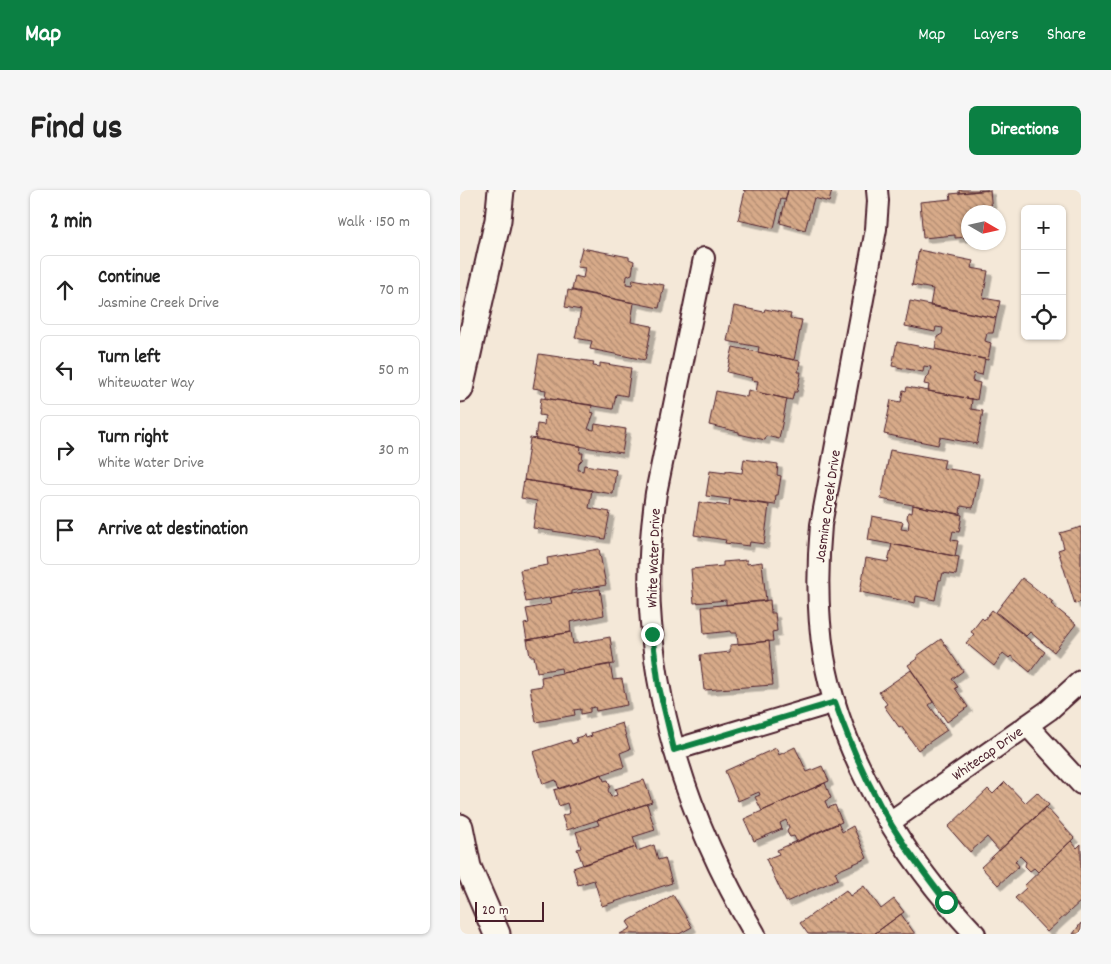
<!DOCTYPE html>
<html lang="en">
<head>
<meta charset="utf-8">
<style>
	:root { --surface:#fff; --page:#f6f6f6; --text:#222; --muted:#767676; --line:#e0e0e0; --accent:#0b8043 }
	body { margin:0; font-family:Dekko,sans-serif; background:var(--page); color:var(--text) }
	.controls { position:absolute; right:15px; top:15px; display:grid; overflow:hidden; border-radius:8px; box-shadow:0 1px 4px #0004 }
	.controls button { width:45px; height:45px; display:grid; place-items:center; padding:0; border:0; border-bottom:1px solid var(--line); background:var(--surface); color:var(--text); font:25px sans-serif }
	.compass { position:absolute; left:501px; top:15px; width:45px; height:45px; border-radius:50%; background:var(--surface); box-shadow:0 1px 4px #0004; rotate:99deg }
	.scale { position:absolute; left:15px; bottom:12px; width:69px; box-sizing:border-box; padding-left:5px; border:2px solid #4a1f2b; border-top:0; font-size:14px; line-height:18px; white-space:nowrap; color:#4a1f2b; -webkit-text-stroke:4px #fbf7ec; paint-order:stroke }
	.stop { position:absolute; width:15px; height:15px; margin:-11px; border:4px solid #0b8043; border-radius:50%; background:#fff }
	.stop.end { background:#0b8043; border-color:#fff; box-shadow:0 1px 5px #0008 }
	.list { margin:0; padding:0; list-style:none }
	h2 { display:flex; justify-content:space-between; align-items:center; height:65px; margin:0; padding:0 20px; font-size:21px }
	h2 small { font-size:16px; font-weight:400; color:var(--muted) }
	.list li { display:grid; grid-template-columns:32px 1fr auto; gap:15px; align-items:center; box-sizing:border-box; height:70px; margin:0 10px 10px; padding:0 10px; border:1px solid var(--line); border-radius:8px }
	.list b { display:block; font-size:19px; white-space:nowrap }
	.list p { margin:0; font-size:16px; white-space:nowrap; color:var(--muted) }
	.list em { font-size:16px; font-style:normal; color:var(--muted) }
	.icon { flex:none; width:28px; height:28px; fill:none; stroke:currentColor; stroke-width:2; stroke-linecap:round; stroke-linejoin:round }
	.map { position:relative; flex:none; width:621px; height:744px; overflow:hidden; border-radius:8px }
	header { display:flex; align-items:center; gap:30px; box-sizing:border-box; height:70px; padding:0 25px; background:var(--accent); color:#fff }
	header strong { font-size:24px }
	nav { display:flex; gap:28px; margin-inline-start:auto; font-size:18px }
	.intro { display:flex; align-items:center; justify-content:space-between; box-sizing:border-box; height:120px; padding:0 30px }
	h1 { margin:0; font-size:35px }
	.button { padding:12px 22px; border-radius:8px; background:var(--accent); color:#fff; font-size:18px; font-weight:700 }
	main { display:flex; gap:30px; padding:0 30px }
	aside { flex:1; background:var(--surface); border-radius:8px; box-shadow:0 1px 4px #0004 }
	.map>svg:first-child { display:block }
	.building { fill:url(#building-back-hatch); stroke:#4a1f2b; filter:url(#shadow) }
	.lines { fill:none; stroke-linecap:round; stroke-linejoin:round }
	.minor-casing { stroke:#4a1f2b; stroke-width:24 }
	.tertiary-casing { stroke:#4a1f2b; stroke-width:29 }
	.minor { stroke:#fbf7ec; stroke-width:20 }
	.tertiary { stroke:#fbf7ec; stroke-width:25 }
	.route { stroke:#0b8043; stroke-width:6 }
	.labels { text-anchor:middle; stroke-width:5; stroke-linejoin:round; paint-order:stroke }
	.street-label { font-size:15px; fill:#4a1f2b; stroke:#fbf7ec }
</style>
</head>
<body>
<header>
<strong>Map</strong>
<nav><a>Map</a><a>Layers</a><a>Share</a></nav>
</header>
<div class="intro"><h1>Find us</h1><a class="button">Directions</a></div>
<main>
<aside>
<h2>2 min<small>Walk · 150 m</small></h2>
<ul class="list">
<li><svg class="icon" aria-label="ahead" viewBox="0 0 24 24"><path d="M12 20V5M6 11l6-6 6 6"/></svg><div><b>Continue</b><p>Jasmine Creek Drive</p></div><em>70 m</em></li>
<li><svg class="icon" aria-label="left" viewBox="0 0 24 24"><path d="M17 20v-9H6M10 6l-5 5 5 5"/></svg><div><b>Turn left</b><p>Whitewater Way</p></div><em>50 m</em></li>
<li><svg class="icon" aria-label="right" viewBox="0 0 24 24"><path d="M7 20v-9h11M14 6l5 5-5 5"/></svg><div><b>Turn right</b><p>White Water Drive</p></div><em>30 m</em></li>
<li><svg class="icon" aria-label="arrive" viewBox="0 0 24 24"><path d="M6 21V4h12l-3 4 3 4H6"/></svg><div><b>Arrive at destination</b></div></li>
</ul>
</aside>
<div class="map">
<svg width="621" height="744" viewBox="0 0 621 744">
	<defs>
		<pattern id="building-back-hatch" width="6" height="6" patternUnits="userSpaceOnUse" patternTransform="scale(1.25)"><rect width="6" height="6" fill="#d7aa89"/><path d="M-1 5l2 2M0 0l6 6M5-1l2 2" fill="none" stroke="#b08a70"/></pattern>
		<filter id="shadow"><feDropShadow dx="4.5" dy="4.5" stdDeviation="0" flood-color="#0004"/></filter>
	</defs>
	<rect width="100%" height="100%" fill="#f4e8d8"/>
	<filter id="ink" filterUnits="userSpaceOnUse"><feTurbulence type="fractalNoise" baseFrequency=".02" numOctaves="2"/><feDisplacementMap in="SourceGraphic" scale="10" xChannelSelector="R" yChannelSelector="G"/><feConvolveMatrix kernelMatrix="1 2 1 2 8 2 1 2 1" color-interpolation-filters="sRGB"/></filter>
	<g filter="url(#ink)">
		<path class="building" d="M283,0h45l-3,10 -4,-1 -7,29 -36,-8 7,-29z
			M328,0h44l-3,12 -15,-4 -9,32 -25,-7z
			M499,0h29l-29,3z
			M530,0l2,22h-24v25l-13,1v-3l-32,3 -3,-36 31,-3 -1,-5z
			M122,58l47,9v2l5,2 -2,13 -5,2 -1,8 6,1 1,-6 31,6 -5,23 -87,-18 3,-14 8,2 2,-10 -8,-1z
			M459,60l54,11 -2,7 17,3 -5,27 17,3 -4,17 -66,-12 3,-17 -21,-4z
			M108,100l66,13 -3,19 21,4 -7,34 -55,-11 2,-8 -17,-3 6,-28 -16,-3z
			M450,111l86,17 -3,15h-6l-2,8 6,2 -3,17 -53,-11 2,-12 5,-3 1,-6 -7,-1 -1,5 -30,-6z
			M274,116l30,6 1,-3 26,5 -1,4 12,2 -8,40 -36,-8 1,-5 -32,-6z
			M437,152l88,17 -3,16 -8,-2 -2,8 8,2 -3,17 -49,-9 1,-6 -5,-1 2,-7 3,-2 2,-8 -7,-1 -1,6 -31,-6z
			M273,157l67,14 -2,11h3l-4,20h-3l-2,8 -36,-8 2,-11 -7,-1 1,-2 -25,-6z
			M79,164l55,8 -1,4 7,1v-4l31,5 -4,28 -11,-2 -3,15 -68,-11 1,-8 -13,-2z
			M447,197l65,12 -1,10 12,2 -6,33 -37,-7 -2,8 -54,-11 7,-34 10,2 2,-12 3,1z
			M288,200l39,9 -8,40 -13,-3 -1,4 -26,-6v-2l-30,-7 7,-34 31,6z
			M81,208l51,7 -1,7 3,1 -6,16 6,1 1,-6 31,5 -4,24 -87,-14 2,-15 7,1 1,-9 -6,-1z
			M70,248l51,8 -1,7h3l-1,7 -3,3 -1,7 5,1 1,-6 32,5 -3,24 -89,-14z
			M430,260l55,10 -2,8 36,6 -6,34 -12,-2 -1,8 -79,-15z
			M284,269l34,5 -1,11 4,1 -3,19h-2l-1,10 -69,-9 4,-25 16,2v-2l16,2z
			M64,290l68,10 -3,18 21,4 -5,27 -72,-11 4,-27 -16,-3z
			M270,309l39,6 -5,39 -14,-2 -1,4 -24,-3 1,-3 -32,-5 5,-33 30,4z
			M453,315l49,10 -3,17 -6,-1 -2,9 7,1 -3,15 -87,-16 4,-24 31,6 -2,7 7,1 1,-8 -2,-4 1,-6 4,1z
			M621,337v75l-6,2 -17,-54 6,-2 -4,-15z
			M432,354l67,13 -3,18 -13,-2 -2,7h-2l-4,20 -19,-4 -1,7 -55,-11 6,-34 22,4z
			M139,359l7,36 -35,6v3l-45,8 -6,-32 28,-5 -1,-7z
			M287,370v4l15,-2 4,39 -40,4v-5l-32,3 -3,-34 32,-3v-4z
			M562,388l31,24 -2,2 25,20 -22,28 -24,-20 -4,4 -30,-24z
			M140,399l4,26 -34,7 1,10 -44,8 -3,-16 5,-1 -3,-14 25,-5 -2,-6z
			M310,410l1,13h4l2,18 -5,1 1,9 -35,3 -1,-11h-6v-2l-27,3 -2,-27z
			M532,420l53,42 -15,20 -19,-16 -2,2 -6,-5 -9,13 -28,-23 8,-9 -3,-2 11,-14 2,2z
			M111,442l2,12 37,-7 4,27 -52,9 -1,-5 -24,4 -3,-16h-4l-3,-16z
			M481,449l22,32 -11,8 6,8 -3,1 13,19 -21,15 -39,-57 10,-7 -1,-2z
			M309,451l4,44 -69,5 -4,-35 30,-3v-7z
			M150,474l3,16 9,-1 5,26 -31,6 -1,-4 -5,1v4l-9,2v-5l-7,1 1,5 -39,7 -6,-34 12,-2 -1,-9z
			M451,480l22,32 -4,3 18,25 -29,20 -17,-24 -2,1 -15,-21 3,-2 -8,-12z
			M162,533l8,26 -10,4 4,14 -65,22 -3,-9 -13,4 -10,-32 37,-12 2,4 5,-2 -1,-4 9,-3 1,3 6,-2 -1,-3z
			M335,557l12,25 15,-6 7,15 -67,30 -7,-14 5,-2 -1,-3 -21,9 -13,-30 51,-23 3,7z
			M142,584l2,7 4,-1 2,6 -2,4 3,7 6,-2 -2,-6 29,-9 8,22 -85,28 -5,-14 8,-3 -3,-10 -8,3 -5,-16z
			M545,592l20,21 12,-11 12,13 -50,46 -12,-14 -17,15 -22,-25 40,-38 5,5z
			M365,593l6,15 -6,3 3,7 7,-3 7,17 -45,20 -3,-6 -4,1 -3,-5 2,-5 -3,-7 -6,3 2,6 -28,12 -10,-22z
			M187,614l8,26 -22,7 3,10 -53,18 -6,-16 4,-1 -5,-16 23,-7 -2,-5z
			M586,617l28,31 -36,34 -4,-4 -4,3 -5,-5 1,-4 -6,-6 -5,5 4,5 -21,19 -17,-18z
			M378,633l4,9 11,-6 14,32 -32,14 3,7 -52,23 -20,-43 13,-5 -2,-4z
			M611,651l6,7 4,-4v57l-34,31 -32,-34 11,-10 -2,-2z
			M194,655l4,15 7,-2 7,25 -70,23 -8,-26 -16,5 -5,-17 63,-21 1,4z
			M404,696l17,23 13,-10 10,13 -30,22h-66l-8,-11 46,-33 4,6z
			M213,705l19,32 -13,7h-59l11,-6 -4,-6z
			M441,724l14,20h-41z
			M621,733v11h-8z"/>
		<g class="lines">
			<g class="minor-casing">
				<path id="minor" d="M417,0l1,11 -2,28 -55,296c-4,44 -4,88 3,132 17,101 81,203 151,277
					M244,68l-48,235c-6,43 -9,87 -5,130 9,110 48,216 104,311
					M567,535l54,59
					M214,560l161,-48
					M430,632l159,-112 32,-29"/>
			</g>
			<g class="tertiary-casing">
				<path id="tertiary" d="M0,199l38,-169 3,-30
					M0,637l8,40 29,67"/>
			</g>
			<use href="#minor" class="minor"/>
			<use href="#tertiary" class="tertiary"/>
		</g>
	</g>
	<g class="lines" filter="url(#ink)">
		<path class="route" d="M192,444l7,53 15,63 161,-48c18,51 40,100 70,144 13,19 27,37 41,56"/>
	</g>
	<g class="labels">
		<g class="street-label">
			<text transform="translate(367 316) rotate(-82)" y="5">Jasmine Creek Drive</text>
			<text transform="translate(193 368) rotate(-88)" y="5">White Water Drive</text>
			<text transform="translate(527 563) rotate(-35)" y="5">Whitecap Drive</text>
		</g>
	</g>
</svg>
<div class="controls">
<button>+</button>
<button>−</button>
<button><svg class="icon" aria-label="locate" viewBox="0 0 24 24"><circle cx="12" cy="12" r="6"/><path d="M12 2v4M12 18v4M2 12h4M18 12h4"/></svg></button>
</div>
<svg class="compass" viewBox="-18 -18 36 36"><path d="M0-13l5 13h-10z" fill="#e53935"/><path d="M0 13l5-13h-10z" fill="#767676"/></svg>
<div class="scale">20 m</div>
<div class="stop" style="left:486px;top:712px"></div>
<div class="stop end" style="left:192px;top:444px"></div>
</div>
</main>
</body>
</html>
